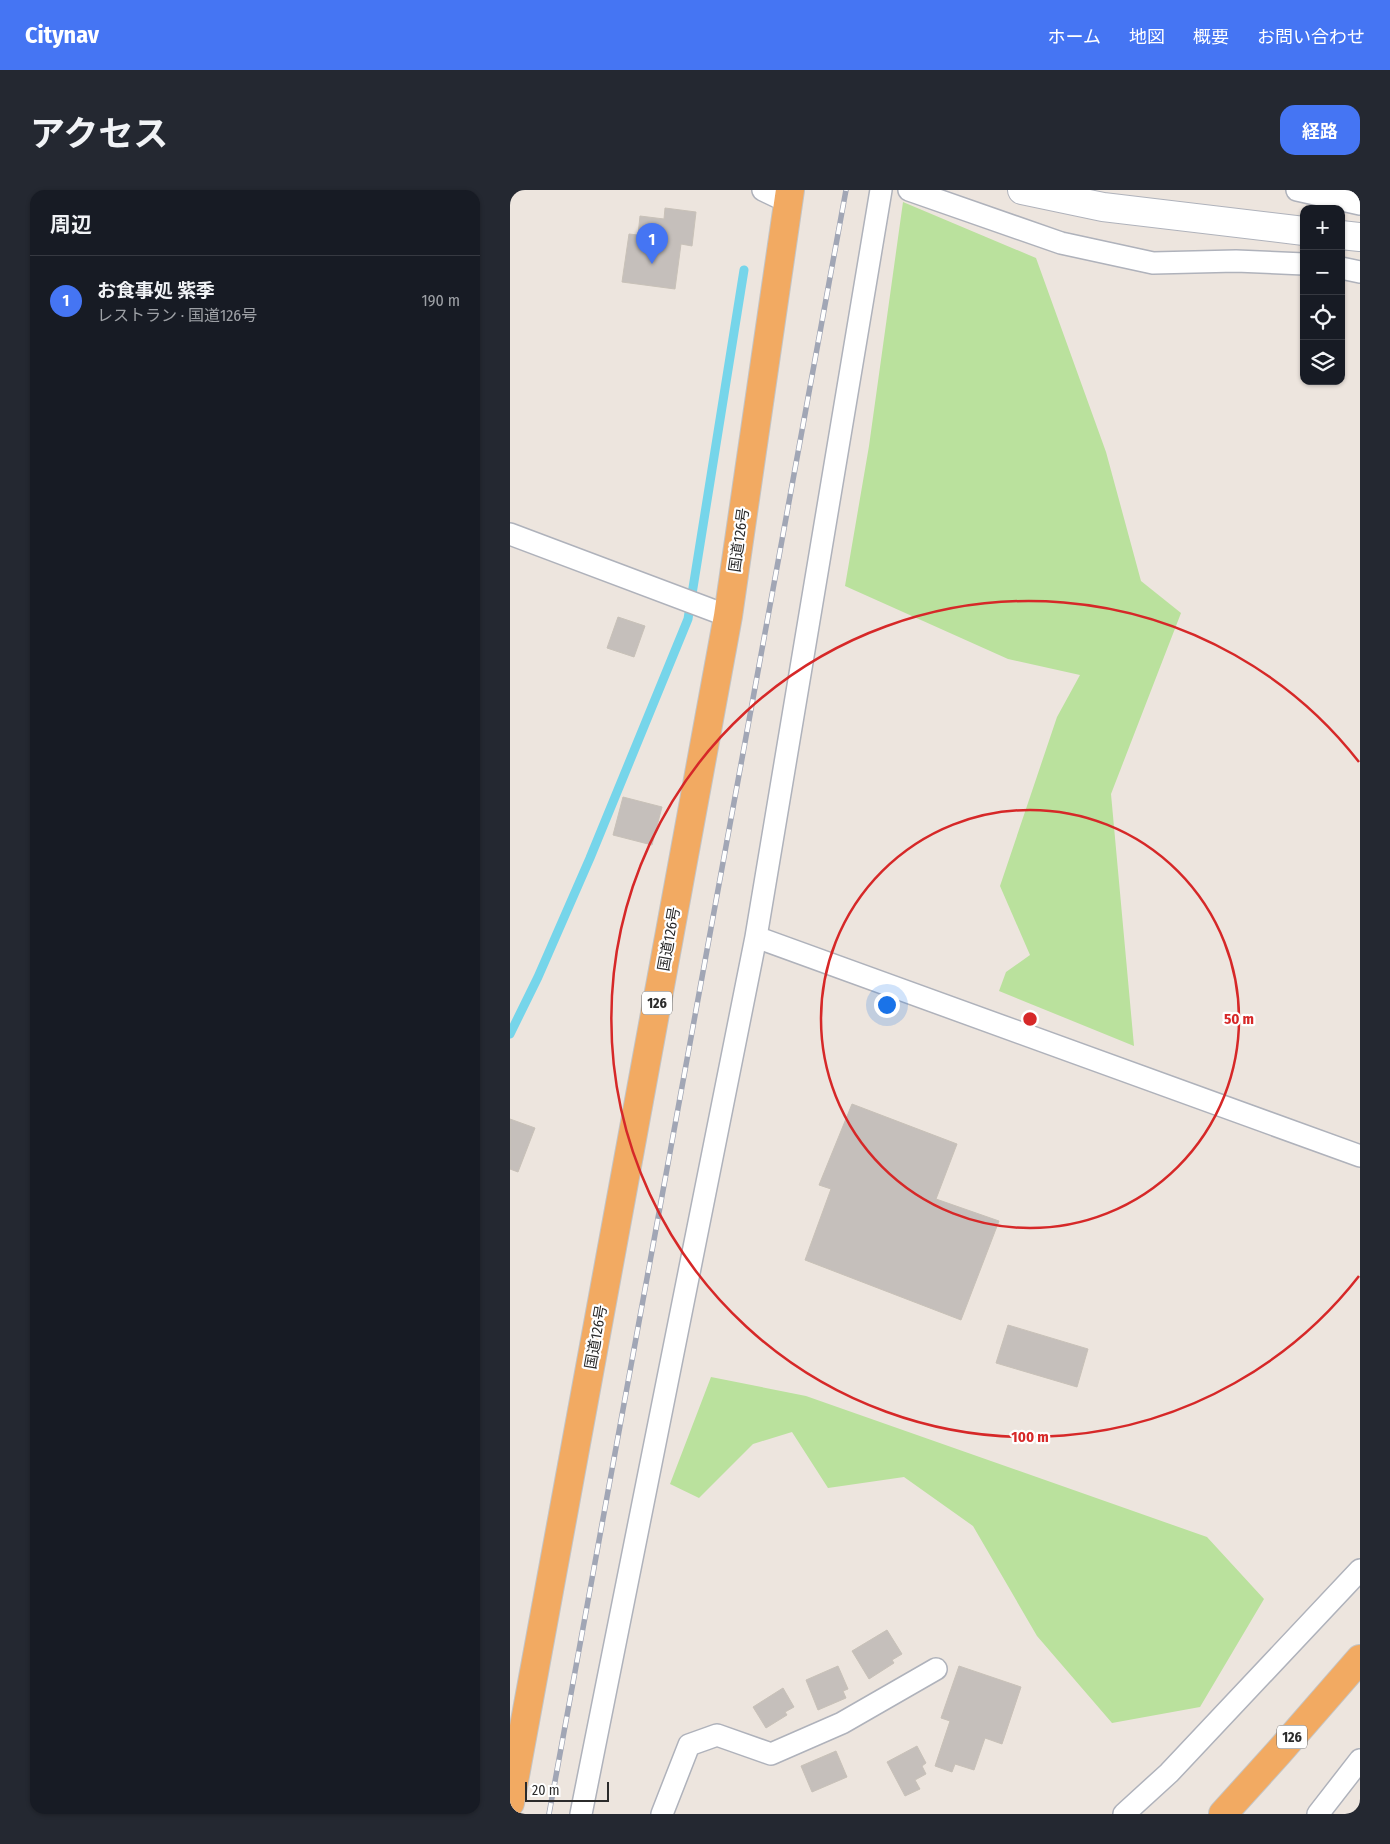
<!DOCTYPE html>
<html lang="ja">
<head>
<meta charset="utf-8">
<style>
	:root { --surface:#171b24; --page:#242831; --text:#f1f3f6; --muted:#9ea1a6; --line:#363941; --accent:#4575f3 }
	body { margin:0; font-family:"Fira Sans Condensed","Noto Sans JP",sans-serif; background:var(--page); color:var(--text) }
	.controls { position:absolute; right:15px; top:15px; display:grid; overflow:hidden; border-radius:10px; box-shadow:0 1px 4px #0004 }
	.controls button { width:45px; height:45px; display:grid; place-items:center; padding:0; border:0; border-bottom:1px solid var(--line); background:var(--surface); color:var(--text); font:25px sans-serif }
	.scale { position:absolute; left:15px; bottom:12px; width:84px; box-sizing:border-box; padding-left:5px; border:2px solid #2b2b2b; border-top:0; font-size:14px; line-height:18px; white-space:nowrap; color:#2b2b2b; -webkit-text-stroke:4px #fff; paint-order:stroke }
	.you { position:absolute; left:376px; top:814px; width:18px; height:18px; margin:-12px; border:4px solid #fff; border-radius:50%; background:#1a73e8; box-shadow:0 0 0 8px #1a73e833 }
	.badge { display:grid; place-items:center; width:32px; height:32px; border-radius:50%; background:var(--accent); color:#fff; font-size:16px; font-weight:700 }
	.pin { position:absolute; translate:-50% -41px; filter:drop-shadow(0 1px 2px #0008) }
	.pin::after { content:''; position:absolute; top:26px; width:18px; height:15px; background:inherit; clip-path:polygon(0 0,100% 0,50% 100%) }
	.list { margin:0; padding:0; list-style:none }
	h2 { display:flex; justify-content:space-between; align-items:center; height:65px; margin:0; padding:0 20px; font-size:21px }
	h2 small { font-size:16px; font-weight:400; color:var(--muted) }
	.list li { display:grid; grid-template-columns:32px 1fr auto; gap:15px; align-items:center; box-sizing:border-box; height:90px; padding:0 20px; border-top:1px solid var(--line) }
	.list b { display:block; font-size:19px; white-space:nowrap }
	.list p { margin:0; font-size:16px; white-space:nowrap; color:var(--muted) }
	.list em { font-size:16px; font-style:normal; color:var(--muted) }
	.icon { flex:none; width:28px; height:28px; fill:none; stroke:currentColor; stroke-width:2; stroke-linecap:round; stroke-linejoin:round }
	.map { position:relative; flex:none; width:850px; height:1624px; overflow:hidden; border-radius:15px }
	header { display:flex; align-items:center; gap:30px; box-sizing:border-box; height:70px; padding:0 25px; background:var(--accent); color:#fff }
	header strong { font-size:24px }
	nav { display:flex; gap:28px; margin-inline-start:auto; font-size:18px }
	.intro { display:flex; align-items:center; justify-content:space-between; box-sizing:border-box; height:120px; padding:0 30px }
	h1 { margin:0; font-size:35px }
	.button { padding:12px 22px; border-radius:15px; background:var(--accent); color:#fff; font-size:18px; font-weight:700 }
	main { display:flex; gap:30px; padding:0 30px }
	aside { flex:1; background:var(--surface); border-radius:15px; box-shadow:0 1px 4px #0004 }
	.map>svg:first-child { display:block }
	.green { fill:#bae19d }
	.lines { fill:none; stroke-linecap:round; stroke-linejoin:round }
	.stream { stroke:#76d5ea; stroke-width:9 }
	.building { fill:#c5bfbb; stroke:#c8c1b8 }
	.minor-casing { stroke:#afb2bb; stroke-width:24 }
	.tertiary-casing { stroke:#afb2bb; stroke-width:30 }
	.trunk-casing { stroke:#c4c4c4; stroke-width:30 }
	.minor { stroke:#fff; stroke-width:21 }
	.tertiary { stroke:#fff; stroke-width:28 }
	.trunk { stroke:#f2aa62; stroke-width:28 }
	.rail-casing { stroke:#a1a6b5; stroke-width:5.5 }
	.rail { stroke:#fff; stroke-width:4; stroke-dasharray:11; stroke-linecap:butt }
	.ring { fill:none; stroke:#d62828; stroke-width:2.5 }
	.labels { text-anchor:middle; stroke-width:4.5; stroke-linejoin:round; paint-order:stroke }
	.shield { fill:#fff; stroke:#6b6b6b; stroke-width:1 }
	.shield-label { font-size:14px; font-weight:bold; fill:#2b2b2b }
	.street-label { font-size:15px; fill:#2b2b2b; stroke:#fff }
	.centre { fill:#d62828; stroke:#fff; stroke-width:2.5 }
	.ring-label { font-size:15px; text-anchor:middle; font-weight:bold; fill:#d62828; stroke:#fff; stroke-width:4.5; stroke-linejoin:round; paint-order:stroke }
</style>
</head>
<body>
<header>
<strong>Citynav</strong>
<nav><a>ホーム</a><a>地図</a><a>概要</a><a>お問い合わせ</a></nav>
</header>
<div class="intro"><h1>アクセス</h1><a class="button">経路</a></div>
<main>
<aside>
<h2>周辺<small></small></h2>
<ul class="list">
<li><span class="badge">1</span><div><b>お食事処 紫季</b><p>レストラン · 国道126号</p></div><em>190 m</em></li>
</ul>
</aside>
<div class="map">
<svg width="850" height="1624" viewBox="0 0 850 1624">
	<rect width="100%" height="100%" fill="#ede5de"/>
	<path class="green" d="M393,12l133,56 70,194 35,129 40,32 -70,181 23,252 -135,-55 7,-19 24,-17 -30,-69 57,-169 23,-42 -72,-16 -163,-73 24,-140z
		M201,1187l95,19 401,141 57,62 -64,108 -88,16 -75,-87 -64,-110 -69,-49 -76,11 -36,-56 -39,12 -54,54 -29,-14z"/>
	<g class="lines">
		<path class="stream" d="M0,844l28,-57 52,-119 98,-239 56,-349"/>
	</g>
	<path class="building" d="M155,18l31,4 -4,34 -11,-2 -6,45 -53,-7 7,-48 9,1 2,-19 24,3z
		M108,427l27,9 -11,31 -27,-9z
		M113,607l39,10 -10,38 -39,-10z
		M342,914l105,40 -21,55 63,22 -38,99 -156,-60 26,-71 -12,-4z
		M0,929l25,9 -17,44 -8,-3z
		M498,1135l80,24 -11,38 -81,-24z
		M377,1440l15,24 -10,6 2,3 -25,16 -17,-28z
		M328,1476l10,23 -5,2 3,7 -28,12 -12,-30z
		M449,1476l62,21 -19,57 -17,-6 -11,32 -19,-6 -3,8 -17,-6 15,-45 -9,-3z
		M273,1498l11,19 -9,5 2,3 -21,13 -13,-21z
		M407,1556l9,17 -4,3 4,8 -11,6 5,9 -15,7 -18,-34z
		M326,1561l11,26 -35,15 -11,-26z"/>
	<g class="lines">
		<g class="minor-casing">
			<path id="minor" d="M253,0l25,12
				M399,0l152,53 92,20 83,-2 68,3
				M787,0l63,14
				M831,78l19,4
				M0,344l218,82
				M246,747l604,219
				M71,1624l175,-877 125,-747
				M152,1624l27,-69 28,-10 54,19 71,-31 94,-54
				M614,1624l45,-41 191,-203
				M808,1624l42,-54"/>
		</g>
		<g class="tertiary-casing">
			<path id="tertiary" d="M512,0l81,17 201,24
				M831,45l19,2"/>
		</g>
		<g class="trunk-casing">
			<path id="trunk" d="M0,1613l218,-1187 62,-426
				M713,1624l56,-62 81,-93"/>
		</g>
		<use href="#minor" class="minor"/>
		<use href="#tertiary" class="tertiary"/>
		<use href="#trunk" class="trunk"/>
		<g class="rail-casing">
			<path id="rail" d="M39,1624l297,-1624"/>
		</g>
		<use href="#rail" class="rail"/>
	</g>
	<g class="ring">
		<circle cx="520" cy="829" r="209"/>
		<path d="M849 1086A418 418 0 1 1 849 572"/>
	</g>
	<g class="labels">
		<g class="shield">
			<rect x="132" y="801.5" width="30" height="23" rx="4"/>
			<rect x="767" y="1535.5" width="30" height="23" rx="4"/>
		</g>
		<g class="shield-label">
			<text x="147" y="818">126</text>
			<text x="782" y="1552">126</text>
		</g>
		<g class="street-label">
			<text transform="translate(229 350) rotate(-82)" y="5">国道126号</text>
			<text transform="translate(159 749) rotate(-80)" y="5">国道126号</text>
			<text transform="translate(86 1147) rotate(-80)" y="5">国道126号</text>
		</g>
	</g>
	<circle cx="520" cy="829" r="8" class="centre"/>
	<g class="ring-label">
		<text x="729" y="834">50 m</text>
		<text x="520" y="1252">100 m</text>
	</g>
</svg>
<div class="controls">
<button>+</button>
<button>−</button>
<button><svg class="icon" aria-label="locate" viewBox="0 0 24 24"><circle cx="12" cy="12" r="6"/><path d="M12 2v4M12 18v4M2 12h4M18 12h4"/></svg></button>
<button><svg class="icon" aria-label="layers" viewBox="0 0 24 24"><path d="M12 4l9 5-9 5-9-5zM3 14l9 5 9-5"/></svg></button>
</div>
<div class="scale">20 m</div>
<div class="you"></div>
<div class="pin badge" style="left:142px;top:74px">1</div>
</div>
</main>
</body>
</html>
